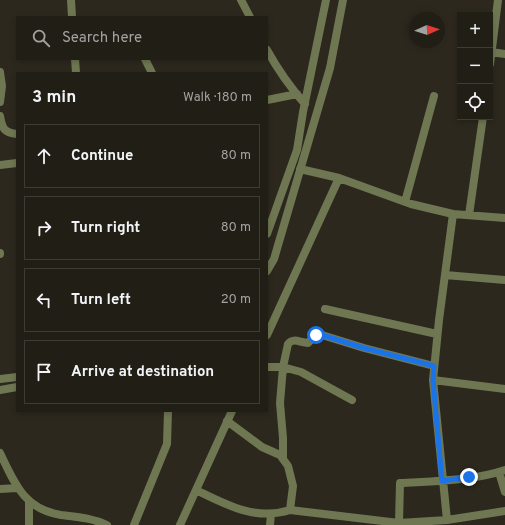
<!DOCTYPE html>
<html lang="en">
<head>
<meta charset="utf-8">
<style>
	:root { --surface:#211e16; --page:#29271f; --text:#f1f3f6; --muted:#a2a2a1; --line:#3e3c35 }
	body { margin:0; font-family:Overpass,sans-serif; background:var(--page); color:var(--text) }
	.controls { position:absolute; right:12px; top:12px; display:grid; overflow:hidden; border-radius:0px; box-shadow:0 2px 6px #0003 }
	.controls button { width:36px; height:36px; display:grid; place-items:center; padding:0; border:0; border-bottom:1px solid var(--line); background:var(--surface); color:var(--text); font:20px sans-serif }
	.compass { position:absolute; left:409px; top:12px; width:36px; height:36px; border-radius:50%; background:var(--surface); box-shadow:0 2px 6px #0003; rotate:87deg }
	.stop { position:absolute; width:12px; height:12px; margin:-9px; border:3px solid #1a73e8; border-radius:50%; background:#fff }
	.stop.end { background:#1a73e8; border-color:#fff; box-shadow:0 1px 4px #0008 }
	.list { margin:0; padding:0; list-style:none }
	h2 { display:flex; justify-content:space-between; align-items:center; height:52px; margin:0; padding:0 16px; font-size:17px }
	h2 small { font-size:13px; font-weight:400; color:var(--muted) }
	.list li { display:grid; grid-template-columns:26px 1fr auto; gap:12px; align-items:center; box-sizing:border-box; height:64px; margin:0 8px 8px; padding:0 8px; border:1px solid var(--line); border-radius:0px }
	.list b { display:block; font-size:15px; white-space:nowrap }
	.list em { font-size:13px; font-style:normal; color:var(--muted) }
	.icon { flex:none; width:22px; height:22px; fill:none; stroke:currentColor; stroke-width:2; stroke-linecap:round; stroke-linejoin:round }
	.map { position:relative; flex:none; width:505px; height:525px; overflow:hidden }
	.search { position:absolute; background:var(--surface); box-shadow:0 2px 6px #0003; left:16px; top:16px; width:252px; height:44px; display:flex; align-items:center; gap:10px; box-sizing:border-box; padding:0 14px; border-radius:0px; color:var(--muted); font-size:15px }
	.panel { position:absolute; background:var(--surface); box-shadow:0 2px 6px #0003; left:16px; top:72px; width:252px; height:340px; border-radius:0px }
	.map>svg:first-child { display:block }
	.lines { fill:none; stroke-linecap:round; stroke-linejoin:round }
	.street { stroke:#6f7752; stroke-width:8 }
	.route { stroke:#1a73e8; stroke-width:5 }
</style>
</head>
<body>
<div class="map">
<svg width="505" height="525" viewBox="0 0 505 525">
	<rect width="100%" height="100%" fill="#2c281e"/>
	<g class="lines">
		<path class="street" d="M71,0l1,17
			M241,0l9,17
			M267,50c11,20 23,37 38,54
			M491,52l14,2
			M75,59l1,14
			M145,59l7,14
			M490,64l8,-64
			M0,72l2,14 -2,16
			M267,100l30,-6
			M0,116c2,12 4,17 17,18
			M0,165l17,-2
			M300,169l39,9 72,26 42,10
			M405,202l29,-106
			M469,215l14,-98
			M267,234l30,-84 6,-38 23,-112
			M0,253v1
			M267,271l7,-12 56,-191 13,-68
			M445,275l60,5
			M325,309l112,25
			M267,335l72,-157
			M267,367h16l-3,36 3,35v21
			M0,379l17,-2
			M433,380l72,9
			M0,390l17,-3
			M352,400l-51,-28 -18,-5 5,-23c6,-7 12,-1 20,-1l8,-8h6l42,13 70,18
			M227,421l35,26 18,8 8,11 5,20 -3,24 109,13 48,-3 58,-9
			M0,453c15,31 24,56 61,62 16,2 31,3 46,10
			M499,472l6,20
			M0,489l17,-1
			M196,490c31,15 59,31 94,20
			M29,502v23
			M447,520l-14,-140 6,-60 14,-106 52,4
			M399,523l1,-40c35,-2 72,-2 105,-13
			M134,525l33,-81 1,-33
			M180,525l52,-114
			M270,525l1,-11"/>
	</g>
	<g class="lines">
		<path class="route" d="M316,335h6l42,13 70,18 -1,14 9,101 27,-4"/>
	</g>
</svg>
<div class="controls">
<button>+</button>
<button>−</button>
<button><svg class="icon" aria-label="locate" viewBox="0 0 24 24"><circle cx="12" cy="12" r="6"/><path d="M12 2v4M12 18v4M2 12h4M18 12h4"/></svg></button>
</div>
<svg class="compass" viewBox="-18 -18 36 36"><path d="M0-13l5 13h-10z" fill="#e53935"/><path d="M0 13l5-13h-10z" fill="#a2a2a1"/></svg>
<div class="stop" style="left:316px;top:335px"></div>
<div class="stop end" style="left:469px;top:477px"></div>
<div class="search"><svg class="icon" aria-label="search" viewBox="0 0 24 24"><circle cx="10" cy="10" r="6"/><path d="M15 15l6 6"/></svg>Search here</div>
<section class="panel">
<h2>3 min<small>Walk · 180 m</small></h2>
<ul class="list">
<li><svg class="icon" aria-label="ahead" viewBox="0 0 24 24"><path d="M12 20V5M6 11l6-6 6 6"/></svg><div><b>Continue</b></div><em>80 m</em></li>
<li><svg class="icon" aria-label="right" viewBox="0 0 24 24"><path d="M7 20v-9h11M14 6l5 5-5 5"/></svg><div><b>Turn right</b></div><em>80 m</em></li>
<li><svg class="icon" aria-label="left" viewBox="0 0 24 24"><path d="M17 20v-9H6M10 6l-5 5 5 5"/></svg><div><b>Turn left</b></div><em>20 m</em></li>
<li><svg class="icon" aria-label="arrive" viewBox="0 0 24 24"><path d="M6 21V4h12l-3 4 3 4H6"/></svg><div><b>Arrive at destination</b></div></li>
</ul>
</section>
</div>
</body>
</html>
